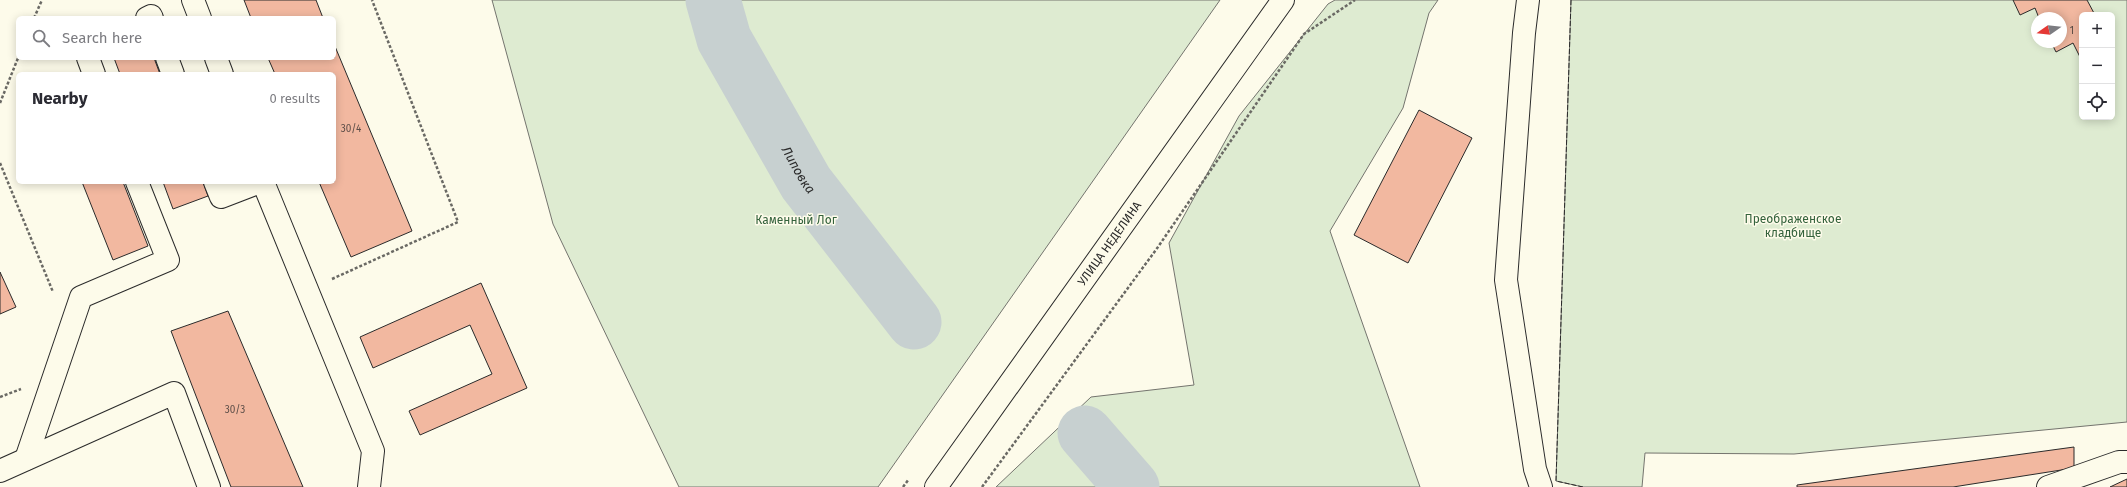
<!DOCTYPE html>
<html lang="en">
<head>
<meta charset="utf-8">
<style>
	:root { --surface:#fff; --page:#f2f2f3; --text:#2b2b33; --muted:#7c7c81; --line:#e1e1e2 }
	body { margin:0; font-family:"Fira Sans",sans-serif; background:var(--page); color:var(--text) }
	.controls { position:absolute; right:12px; top:12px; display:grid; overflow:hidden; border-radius:6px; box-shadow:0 2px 10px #0003 }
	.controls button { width:36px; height:36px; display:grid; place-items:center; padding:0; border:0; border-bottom:1px solid var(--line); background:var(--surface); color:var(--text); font:20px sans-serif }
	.compass { position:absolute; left:2031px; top:12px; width:36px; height:36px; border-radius:50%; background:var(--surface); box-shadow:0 2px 10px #0003; rotate:256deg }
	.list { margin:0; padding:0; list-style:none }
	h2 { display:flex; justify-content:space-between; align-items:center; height:52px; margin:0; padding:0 16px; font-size:17px }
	h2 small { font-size:13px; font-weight:400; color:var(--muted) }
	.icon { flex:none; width:22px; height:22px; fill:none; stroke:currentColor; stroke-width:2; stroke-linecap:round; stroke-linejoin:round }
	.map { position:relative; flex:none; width:2127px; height:487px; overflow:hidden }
	.search { position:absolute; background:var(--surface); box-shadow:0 2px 10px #0003; left:16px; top:16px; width:320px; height:44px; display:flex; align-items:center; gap:10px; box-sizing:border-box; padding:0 14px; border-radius:6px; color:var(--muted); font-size:15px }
	.panel { position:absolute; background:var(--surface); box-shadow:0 2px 10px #0003; left:16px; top:72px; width:320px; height:112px; border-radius:6px }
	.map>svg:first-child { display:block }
	.green { fill:#deebd1; stroke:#74746e; fill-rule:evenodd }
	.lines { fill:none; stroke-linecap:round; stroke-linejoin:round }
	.river { stroke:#c7d0d0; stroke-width:55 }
	.building { fill:#f2b8a0; stroke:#2b2b2b }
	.minor-casing { stroke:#2b2b2b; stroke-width:24 }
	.path { stroke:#6a6964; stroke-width:2.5; stroke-dasharray:3 2; stroke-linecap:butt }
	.minor { stroke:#fdfbea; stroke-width:22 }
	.fence { stroke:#2b2b2b; stroke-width:1; stroke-dasharray:5 2; stroke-linecap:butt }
	.labels { text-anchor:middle; stroke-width:3; stroke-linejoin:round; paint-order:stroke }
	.number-label { font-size:10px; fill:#5d4e48 }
	.park-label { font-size:12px; fill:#34623c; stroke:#fdfbea }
	.street-label { font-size:12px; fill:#2b2b2b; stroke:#fdfbea }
	.water-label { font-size:13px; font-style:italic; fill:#2b2b2b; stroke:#fdfbea }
</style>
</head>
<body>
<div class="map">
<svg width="2127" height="487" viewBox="0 0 2127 487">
	<rect width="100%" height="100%" fill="#fdfbea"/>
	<path class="green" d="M492,0h728l-342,487h-199l-126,-263z
		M1335,0h103l-9,13 -26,95 -73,123 90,256h-424l95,-90 103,-12 -25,-142 70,-127 89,-112z
		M1571,0h556v422l-333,32 -149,-1 -3,34h-59l-27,-6zM2082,15h30v102h-30zM2037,18h24v24h-24z"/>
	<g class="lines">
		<g class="river">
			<path id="s1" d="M713,0l11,39 82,144 108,139"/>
			<path d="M1085,433l47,54"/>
		</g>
	</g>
	<path class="building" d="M244,0h72l7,18h-72z
		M2013,0h74l8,15h-13v41l-2,1 -7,-14 -17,9 -5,-10h10v-24h-22l-4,-10 -15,7z
		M334,44l78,187 -61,26 -32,-75h15v-108h-59l-7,-16h66z
		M114,58h40l6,16h-40z
		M1419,110l53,28 -64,125 -54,-28z
		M82,182h41l25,64 -35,14z
		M163,182h40l5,14 -35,13z
		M0,272l16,35 -16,7z
		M481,283l46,105 -107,47 -11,-24 83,-37 -22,-49 -97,43 -13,-31z
		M228,311l75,176h-72l-60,-156z
		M2074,447v21l-121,19h-156v-2z
		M2127,479v8h-17z"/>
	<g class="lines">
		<g class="minor-casing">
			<g id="minor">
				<path d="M193,0l7,18"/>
				<path d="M1528,0l-4,33 -18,247 29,189 6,18"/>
				<path d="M147,18l4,-2 1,2"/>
				<path d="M88,58l6,16"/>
				<path d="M167,58l6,16"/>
				<path d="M216,58l6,16"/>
				<path d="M215,182l6,15 39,-15"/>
				<path d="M263,182l110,269 -4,36"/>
				<path d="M26,459l55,-162 87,-37 -31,-78"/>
				<path d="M0,471l174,-78 35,94"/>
				<path id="s2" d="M936,487l347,-487"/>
				<path d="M2048,487l71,-25h8"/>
			</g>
		</g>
		<path class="path" d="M34,18l8,-18
			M0,103l18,-45
			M0,163l53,129
			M332,279l126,-57 -86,-222
			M0,397l21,-8
			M903,487l6,-8
			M982,487l176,-240 146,-213 51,-34"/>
		<use href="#minor" class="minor"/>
		<path class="fence" d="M1571,0l-15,481 27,6"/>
	</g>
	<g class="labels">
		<g class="number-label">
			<text x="2072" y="34">1</text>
			<text x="351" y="132">30/4</text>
			<text x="235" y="413">30/3</text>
		</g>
		<g class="park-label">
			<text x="1793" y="223">Преображенское<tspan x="1793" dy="14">кладбище</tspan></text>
			<text x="796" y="224">Каменный Лог</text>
		</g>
		<g class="street-label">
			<text dy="4" stroke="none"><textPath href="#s2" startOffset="299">УЛИЦА НЕДЕЛИНА</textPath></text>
		</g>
		<g class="water-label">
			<text dy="5" stroke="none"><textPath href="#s1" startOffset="191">Липовка</textPath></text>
		</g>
	</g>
</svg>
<div class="controls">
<button>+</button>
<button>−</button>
<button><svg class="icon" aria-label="locate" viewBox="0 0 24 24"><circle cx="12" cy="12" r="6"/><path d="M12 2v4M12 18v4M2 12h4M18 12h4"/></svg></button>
</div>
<svg class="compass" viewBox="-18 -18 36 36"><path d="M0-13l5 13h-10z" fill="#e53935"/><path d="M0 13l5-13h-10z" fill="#7c7c81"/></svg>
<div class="search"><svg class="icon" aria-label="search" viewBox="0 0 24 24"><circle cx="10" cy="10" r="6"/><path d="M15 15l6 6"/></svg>Search here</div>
<section class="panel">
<h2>Nearby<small>0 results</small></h2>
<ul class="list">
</ul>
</section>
</div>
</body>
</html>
